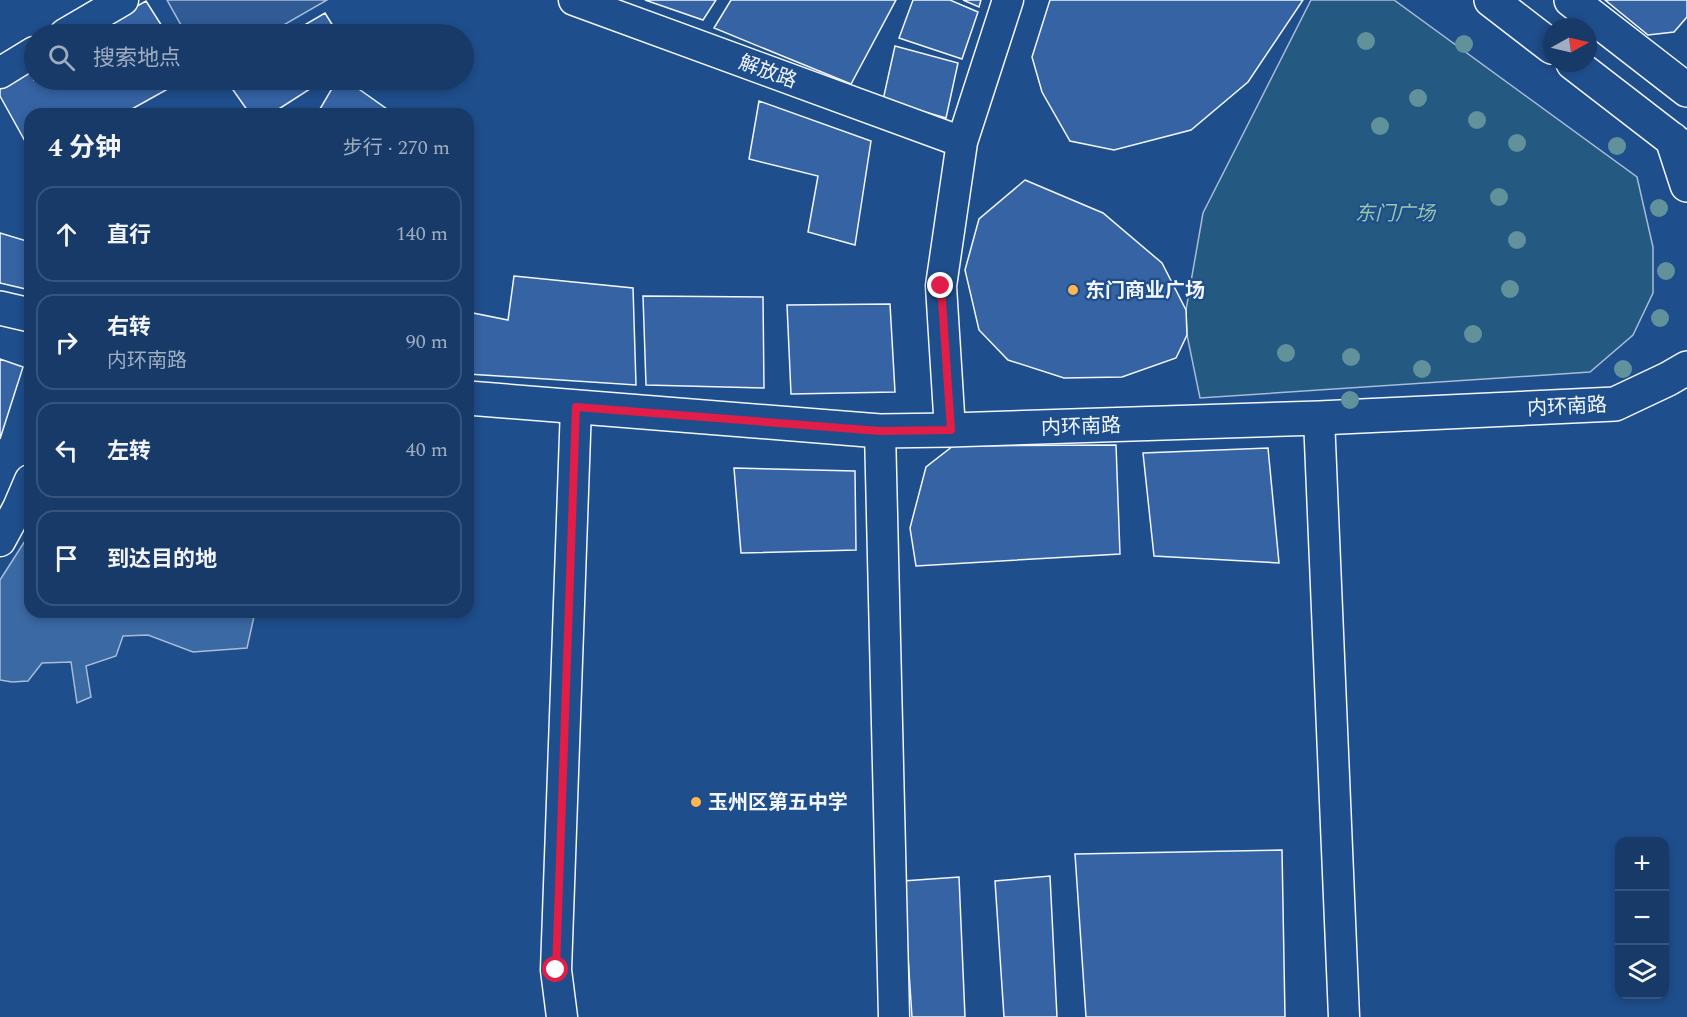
<!DOCTYPE html>
<html lang="zh">
<head>
<meta charset="utf-8">
<style>
	:root { --surface:#173a69; --page:#20416f; --text:#f1f3f6; --muted:#9eadc0; --line:#36547d }
	body { margin:0; font-family:Spectral,"Noto Sans SC",serif; background:var(--page); color:var(--text) }
	.controls { position:absolute; right:18px; bottom:18px; display:grid; overflow:hidden; border-radius:12px; box-shadow:0 3px 9px #0003 }
	.controls button { width:54px; height:54px; display:grid; place-items:center; padding:0; border:0; border-bottom:2px solid var(--line); background:var(--surface); color:var(--text); font:30px sans-serif }
	.compass { position:absolute; left:1543px; top:18px; width:54px; height:54px; border-radius:50%; background:var(--surface); box-shadow:0 3px 9px #0003; rotate:82deg }
	.stop { position:absolute; width:18px; height:18px; margin:-14px; border:4px solid #e11d48; border-radius:50%; background:#fff }
	.stop.end { background:#e11d48; border-color:#fff; box-shadow:0 2px 6px #0008 }
	.list { margin:0; padding:0; list-style:none }
	h2 { display:flex; justify-content:space-between; align-items:center; height:78px; margin:0; padding:0 24px; font-size:26px }
	h2 small { font-size:20px; font-weight:400; color:var(--muted) }
	.list li { display:grid; grid-template-columns:39px 1fr auto; gap:18px; align-items:center; box-sizing:border-box; height:96px; margin:0 12px 12px; padding:0 12px; border:2px solid var(--line); border-radius:18px }
	.list b { display:block; font-size:22px; white-space:nowrap }
	.list p { margin:0; font-size:20px; white-space:nowrap; color:var(--muted) }
	.list em { font-size:20px; font-style:normal; color:var(--muted) }
	.icon { flex:none; width:33px; height:33px; fill:none; stroke:currentColor; stroke-width:2; stroke-linecap:round; stroke-linejoin:round }
	.map { position:relative; flex:none; width:1687px; height:1017px; overflow:hidden }
	.search { position:absolute; background:var(--surface); box-shadow:0 3px 9px #0003; left:24px; top:24px; width:450px; height:66px; display:flex; align-items:center; gap:15px; box-sizing:border-box; padding:0 21px; border-radius:33px; color:var(--muted); font-size:22px }
	.panel { position:absolute; background:var(--surface); box-shadow:0 3px 9px #0003; left:24px; top:108px; width:450px; height:510px; border-radius:18px }
	.map>svg:first-child { display:block }
	.green { fill:#245a82; stroke:#a8bbd7; stroke-width:1.5 }
	.parking { fill:#305b95; stroke:#a8bbd7; stroke-width:1.5 }
	.water { fill:#3b69a3; stroke:#a8bbd7; stroke-width:1.5 }
	.building { fill:#3563a3; stroke:#f2f6ff; stroke-width:1.5 }
	.lines { fill:none; stroke-linecap:round; stroke-linejoin:round }
	.minor-casing { stroke:#f2f6ff; stroke-width:33 }
	.major-casing { stroke:#f2f6ff; stroke-width:36 }
	.minor { stroke:#1f4e8c; stroke-width:30 }
	.major { stroke:#1f4e8c; stroke-width:33 }
	.tree { fill:#61919a }
	.route { stroke:#e11d48; stroke-width:8 }
	.poi-dot { fill:#ffb74d; stroke:#1f4e8c; stroke-width:2 }
	.labels { text-anchor:middle; stroke-width:4.5; stroke-linejoin:round; paint-order:stroke }
	.street-label { font-size:20px; fill:#f2f6ff; stroke:#1f4e8c }
	.park-label { font-size:20px; font-style:italic; fill:#97c8a6; stroke:#1f4e8c }
	.poi-label { font-size:20px; font-weight:bold; fill:#f2f6ff; stroke:#1f4e8c; text-anchor:start }
</style>
</head>
<body>
<div class="map">
<svg width="1687" height="1017" viewBox="0 0 1687 1017">
	<rect width="100%" height="100%" fill="#1f4e8c"/>
	<path class="green" d="M1311,0h83l243,177 16,70v46l-20,42 -43,37 -390,26 -13,-63 -1,-25 17,-97z"/>
	<path class="parking" d="M167,0h160l-59,34h-82z"/>
	<path class="water" d="M30,533v79h225l-8,36 -54,4 -45,-17 -25,1 -7,20 -30,10 5,31 -14,6 -6,-41 -29,1 -14,18 -16,1 -12,-2v-100z"/>
	<path class="building" d="M645,0h71l-13,20z
		M731,0h165l-45,84 -137,-56z
		M913,0h37l28,12 -16,47 -63,-21z
		M963,0h18l-2,7z
		M1050,0h253l-55,82 -57,48 -77,20 -44,-9 -28,-49 -10,-35z
		M1605,0h82v17l-13,15 -26,3z
		M146,1l21,33h-80z
		M325,13l13,21h-49z
		M895,46l63,17 -12,55 -63,-18z
		M34,64v16h150l-61,34h-93v36l-30,-54v-12z
		M226,80h98l-53,34h-21z
		M337,80h9l48,34h-77z
		M759,101l112,40 -16,104 -47,-13 10,-56 -69,-17z
		M1025,180l78,33 59,50 24,47 1,25 -11,23 -54,19 -58,1 -56,-18 -29,-30 -14,-60 14,-51z
		M0,233l30,9v48l-30,-7z
		M514,276l119,12 3,97 -168,-11v-62l40,8z
		M643,296l120,1 1,91 -118,-3z
		M890,304l5,88 -104,2 -4,-89z
		M0,359l23,8 -23,72z
		M1116,445l4,109 -204,12 -6,-38 16,-61 27,-21z
		M1268,448l11,115 -125,-7 -11,-103z
		M734,468l121,3 1,79 -115,3z
		M1282,850l3,167h-199l-11,-163z
		M1050,876l7,141h-53l-9,-136z
		M959,877l6,140h-53l-9,-136z"/>
	<g class="lines">
		<g class="minor-casing">
			<path id="minor" d="M574,0l388,142
				M65,34l58,-34
				M0,73l34,-21
				M1319,418l25,599
				M950,430l-9,-144 21,-144 46,-142
				M880,431l14,586
				M0,541l18,-33 12,-28
				M562,1017l-6,-47 20,-563"/>
		</g>
		<g class="major-casing">
			<path id="major" d="M1491,0l61,47
				M1571,0l116,90
				M1573,63l114,88
				M1672,139l15,46
				M0,308l30,7
				M468,398l412,33 70,-1 369,-12 296,-14 53,-25 19,-11"/>
		</g>
		<use href="#minor" class="minor"/>
		<use href="#major" class="major"/>
	</g>
	<g class="tree">
		<circle cx="1366" cy="41" r="9"/>
		<circle cx="1464" cy="44" r="9"/>
		<circle cx="1418" cy="98" r="9"/>
		<circle cx="1477" cy="120" r="9"/>
		<circle cx="1380" cy="126" r="9"/>
		<circle cx="1517" cy="143" r="9"/>
		<circle cx="1617" cy="146" r="9"/>
		<circle cx="1499" cy="197" r="9"/>
		<circle cx="1659" cy="208" r="9"/>
		<circle cx="1517" cy="240" r="9"/>
		<circle cx="1666" cy="271" r="9"/>
		<circle cx="1510" cy="289" r="9"/>
		<circle cx="1660" cy="318" r="9"/>
		<circle cx="1473" cy="334" r="9"/>
		<circle cx="1286" cy="353" r="9"/>
		<circle cx="1351" cy="357" r="9"/>
		<circle cx="1422" cy="369" r="9"/>
		<circle cx="1623" cy="369" r="9"/>
		<circle cx="1350" cy="400" r="9"/>
	</g>
	<g class="lines">
		<path class="route" d="M556,970l20,-563 304,24 71,-1 -10,-144"/>
	</g>
	<g class="poi-dot">
		<circle cx="1073" cy="290" r="6"/>
		<circle cx="696" cy="802" r="6"/>
	</g>
	<g class="labels">
		<g class="street-label">
			<text transform="translate(768 71) rotate(20)" y="7">解放路</text>
			<text transform="translate(1567 406) rotate(-3)" y="7">内环南路</text>
			<text transform="translate(1081 426) rotate(-2)" y="7">内环南路</text>
		</g>
		<g class="park-label">
			<text x="1395" y="220">东门广场</text>
		</g>
		<g class="poi-label">
			<text x="1085" y="297">东门商业广场</text>
			<text x="708" y="809">玉州区第五中学</text>
		</g>
	</g>
</svg>
<div class="controls">
<button>+</button>
<button>−</button>
<button><svg class="icon" aria-label="layers" viewBox="0 0 24 24"><path d="M12 4l9 5-9 5-9-5zM3 14l9 5 9-5"/></svg></button>
</div>
<svg class="compass" viewBox="-18 -18 36 36"><path d="M0-13l5 13h-10z" fill="#e53935"/><path d="M0 13l5-13h-10z" fill="#9eadc0"/></svg>
<div class="stop" style="left:556px;top:970px"></div>
<div class="stop end" style="left:941px;top:286px"></div>
<div class="search"><svg class="icon" aria-label="search" viewBox="0 0 24 24"><circle cx="10" cy="10" r="6"/><path d="M15 15l6 6"/></svg>搜索地点</div>
<section class="panel">
<h2>4 分钟<small>步行 · 270 m</small></h2>
<ul class="list">
<li><svg class="icon" aria-label="ahead" viewBox="0 0 24 24"><path d="M12 20V5M6 11l6-6 6 6"/></svg><div><b>直行</b></div><em>140 m</em></li>
<li><svg class="icon" aria-label="right" viewBox="0 0 24 24"><path d="M7 20v-9h11M14 6l5 5-5 5"/></svg><div><b>右转</b><p>内环南路</p></div><em>90 m</em></li>
<li><svg class="icon" aria-label="left" viewBox="0 0 24 24"><path d="M17 20v-9H6M10 6l-5 5 5 5"/></svg><div><b>左转</b></div><em>40 m</em></li>
<li><svg class="icon" aria-label="arrive" viewBox="0 0 24 24"><path d="M6 21V4h12l-3 4 3 4H6"/></svg><div><b>到达目的地</b></div></li>
</ul>
</section>
</div>
</body>
</html>
